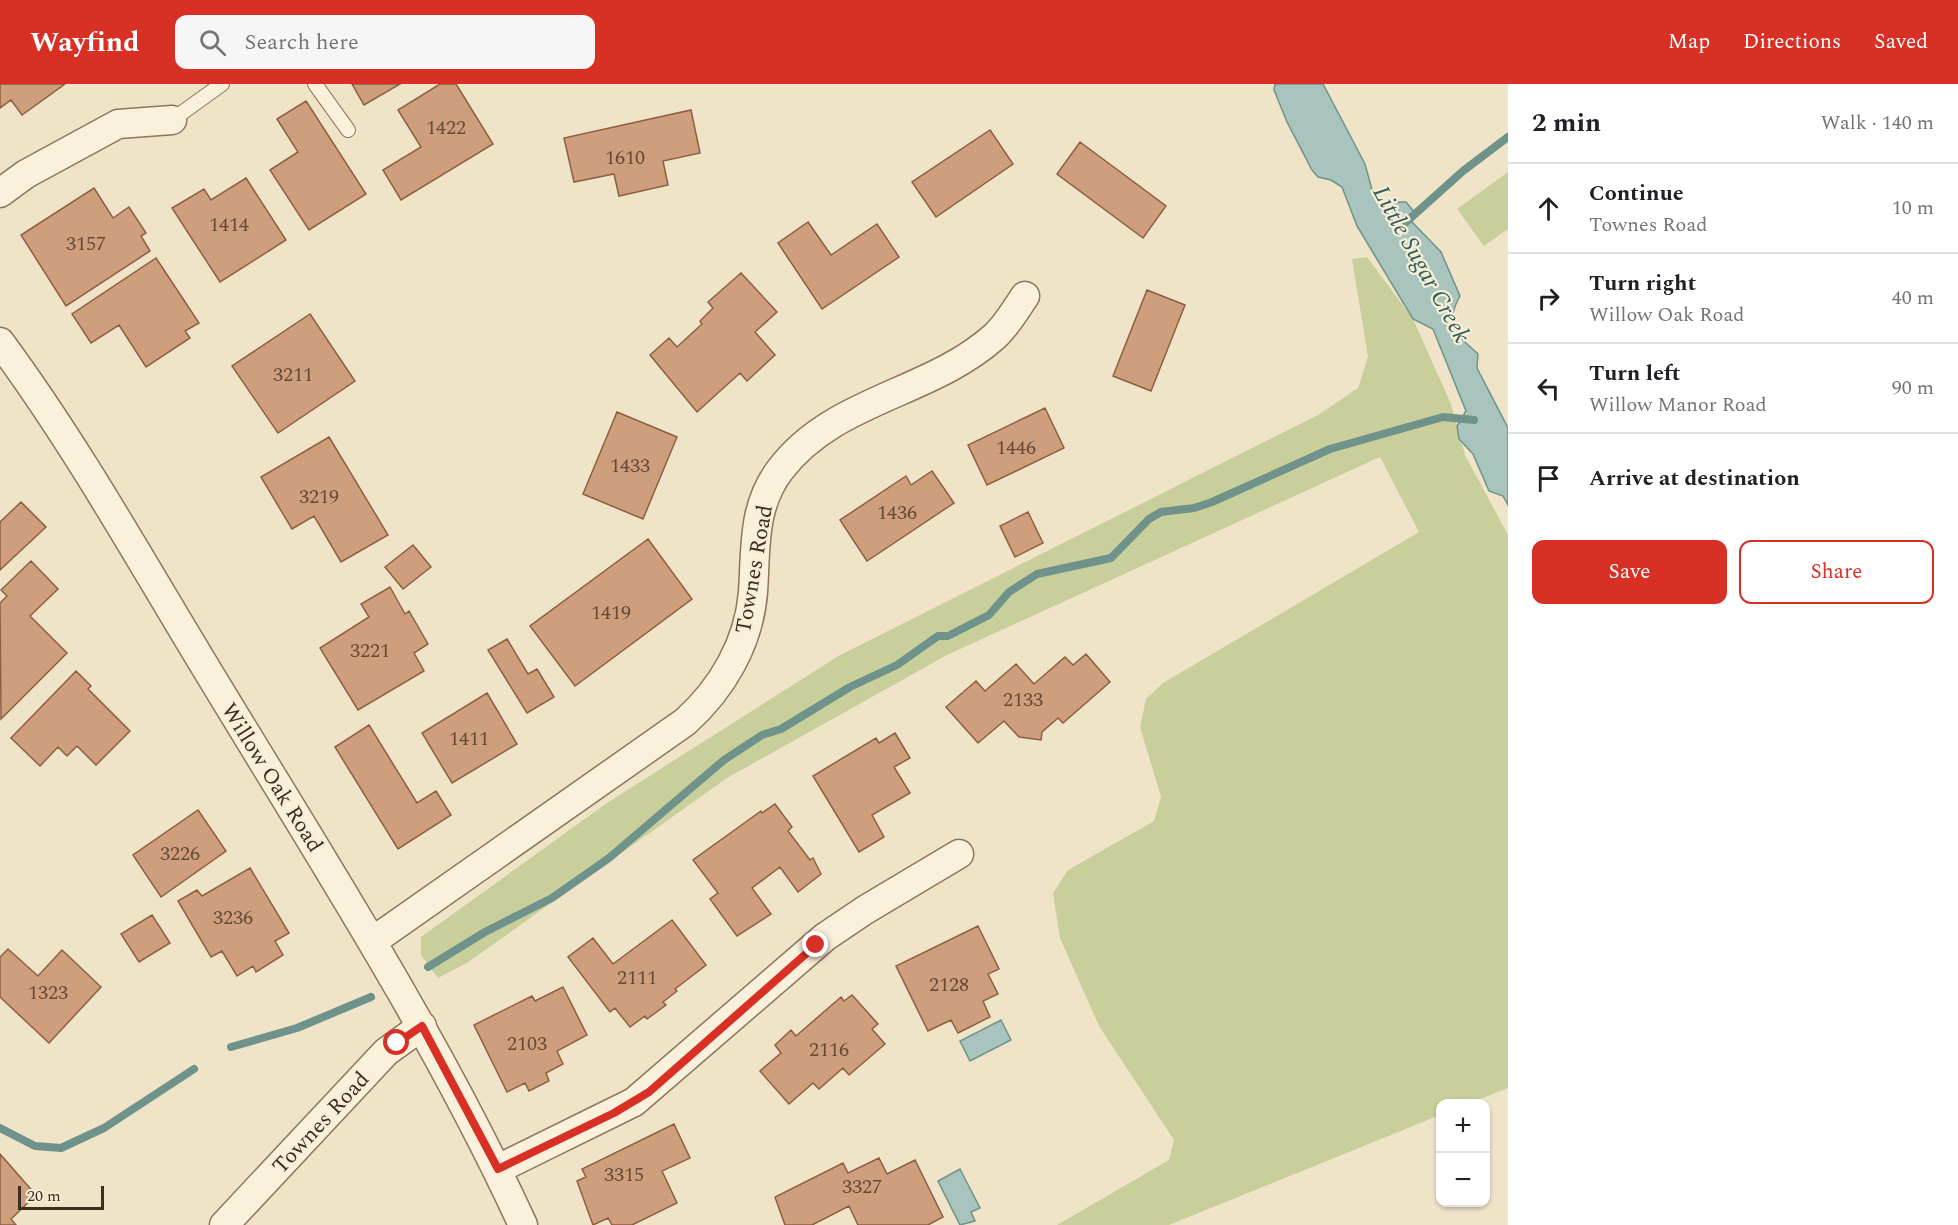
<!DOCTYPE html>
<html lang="en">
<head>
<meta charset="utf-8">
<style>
	:root { --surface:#fff; --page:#f6f6f6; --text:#202124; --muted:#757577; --line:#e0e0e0; --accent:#d93025 }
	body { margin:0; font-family:Spectral,serif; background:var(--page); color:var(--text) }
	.controls { position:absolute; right:18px; bottom:18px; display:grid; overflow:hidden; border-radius:12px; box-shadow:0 2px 4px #0004 }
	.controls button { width:54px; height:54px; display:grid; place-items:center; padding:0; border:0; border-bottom:2px solid var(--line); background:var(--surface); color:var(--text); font:30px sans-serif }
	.scale { position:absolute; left:18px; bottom:15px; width:86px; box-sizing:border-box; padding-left:6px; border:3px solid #3d2e20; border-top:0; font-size:16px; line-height:21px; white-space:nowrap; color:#3d2e20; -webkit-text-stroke:4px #f7eed8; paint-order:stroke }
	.stop { position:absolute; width:18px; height:18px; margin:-14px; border:4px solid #d93025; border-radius:50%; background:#fff }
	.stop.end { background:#d93025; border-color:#fff; box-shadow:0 2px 6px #0008 }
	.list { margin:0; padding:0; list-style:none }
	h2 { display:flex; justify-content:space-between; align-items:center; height:78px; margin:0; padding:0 24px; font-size:26px }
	h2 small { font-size:20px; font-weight:400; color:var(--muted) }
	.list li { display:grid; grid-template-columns:39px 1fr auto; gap:18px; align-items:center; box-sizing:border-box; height:90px; padding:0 24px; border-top:2px solid var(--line) }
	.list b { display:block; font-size:22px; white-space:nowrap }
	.list p { margin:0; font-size:20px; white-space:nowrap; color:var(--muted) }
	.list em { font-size:20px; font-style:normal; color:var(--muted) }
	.actions { display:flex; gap:12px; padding:18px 24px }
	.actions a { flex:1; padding:14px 0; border:2px solid var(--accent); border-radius:12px; text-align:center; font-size:21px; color:var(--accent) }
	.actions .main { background:var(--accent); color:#fff }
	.icon { flex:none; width:33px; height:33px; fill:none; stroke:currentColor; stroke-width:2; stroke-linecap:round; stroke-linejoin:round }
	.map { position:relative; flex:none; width:1508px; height:1141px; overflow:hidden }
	header { display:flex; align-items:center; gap:36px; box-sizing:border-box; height:84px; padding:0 30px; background:var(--accent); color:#fff }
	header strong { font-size:28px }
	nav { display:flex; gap:33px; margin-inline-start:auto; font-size:21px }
	.search { width:420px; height:54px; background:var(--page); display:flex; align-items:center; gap:15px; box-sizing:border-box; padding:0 21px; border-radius:12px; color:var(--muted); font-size:22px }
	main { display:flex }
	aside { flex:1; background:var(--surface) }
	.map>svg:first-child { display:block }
	.green { fill:#c9cf9b }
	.water { fill:#a9c4bc; stroke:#6f938a; stroke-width:1.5 }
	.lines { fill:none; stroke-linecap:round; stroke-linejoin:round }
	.stream { stroke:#6f938a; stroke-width:8 }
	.building { fill:#cf9f7d; stroke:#8d5f41; stroke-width:1.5 }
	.service-casing { stroke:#8d765c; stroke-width:16 }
	.minor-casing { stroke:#8d765c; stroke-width:31 }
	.service { stroke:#faf1dc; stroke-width:14 }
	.minor { stroke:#faf1dc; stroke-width:28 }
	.route { stroke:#d93025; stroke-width:8 }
	.labels { text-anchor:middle; stroke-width:4.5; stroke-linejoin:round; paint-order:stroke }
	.number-label { font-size:20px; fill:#624a37 }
	.street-label { font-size:22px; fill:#3d2e20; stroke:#f7eed8 }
	.water-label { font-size:24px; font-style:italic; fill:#2f5d5a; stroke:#f7eed8 }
</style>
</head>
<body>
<header>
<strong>Wayfind</strong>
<div class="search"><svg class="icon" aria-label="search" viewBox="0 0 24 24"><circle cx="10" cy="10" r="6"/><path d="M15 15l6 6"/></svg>Search here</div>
<nav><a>Map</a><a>Directions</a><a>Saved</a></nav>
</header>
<main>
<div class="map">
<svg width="1508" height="1141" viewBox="0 0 1508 1141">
	<rect width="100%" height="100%" fill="#f0e4c8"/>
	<path class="green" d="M1508,88v57l-24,17 -27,-37z
		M1367,173l46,62 38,85 14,51 43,80v553l-38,15 -30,1v11l-271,110h-112l112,-65 5,-20 -75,-114 -39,-88 -7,-45 15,-23 86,-49 7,-24 -21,-70 6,-28 17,-16 256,-151 -39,-75 -433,198 -220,123 -260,185 -29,15 -17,-23v-18l186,-134 233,-148 478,-240 40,-27 10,-31 -16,-98z"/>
	<path class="water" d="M1275,0h48l42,80 9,33 7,5h25l9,11 -3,9 29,30 19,44c-17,30 -3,39 18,58l-1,14 31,60v77l-5,-9 -14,-5 -16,-37 -14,-15 -2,-13 9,-15 -33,-82 -20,-10 -56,-93 -15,-39 -11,-7 -13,-3 -6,-7 -25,-48 -13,-32z
		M1001,936l10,20 -41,21 -10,-20z
		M960,1085l20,39 -9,4 4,9 -15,4 -22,-44z"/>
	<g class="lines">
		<path class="stream" d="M1405,139l58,-52 45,-34
			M428,883l57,-35 67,-34 57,-40 115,-98 38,-25 19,-6 69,-42 47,-22 41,-29h10l41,-21 20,-23 28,-18 74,-16 38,-39 12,-7 33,-4 18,-6 118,-53 113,-32 31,3
			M231,963l66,-19 74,-31
			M0,1044l35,18 26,2 43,-20 90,-59"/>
	</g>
	<path class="building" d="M0,0h65l-43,31 -11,-15 -11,8z
		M352,0h48l-36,21z
		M440,0h16l37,60 -92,56 -18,-30 38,-23 -23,-37z
		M306,17l60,93 -57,36 -39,-60 28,-18 -21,-33z
		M691,26l9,43 -37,8 5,24 -49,11 -5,-22 -40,8 -10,-44z
		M990,46l23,34 -77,53 -24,-35z
		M1080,58l86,64 -23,32 -86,-64z
		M246,94l40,62 -66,42 -48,-74 32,-19 7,11z
		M94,104l19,30 16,-11 17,26 -5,3 9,15 -84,55 -45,-71z
		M808,138l23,33 46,-31 22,33 -77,52 -44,-66z
		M156,174l43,65 -14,8 5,7 -44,29 -27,-42 -28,18 -19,-29z
		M741,189l36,39 -22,20 20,23 -28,26 -7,-8 -43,39 -47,-57 19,-17 8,9 25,-23 -2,-3 13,-13 -5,-6z
		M1147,206l38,15 -34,86 -38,-15z
		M310,230l45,67 -77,52 -46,-67z
		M1045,324l19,40 -77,37 -19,-40z
		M617,328l60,25 -34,82 -60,-25z
		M329,353l59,98 -47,27 -27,-46 -22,13 -31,-52z
		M932,387l22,32 -87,58 -27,-41 66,-44 5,9z
		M21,418l25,25 -46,43v-48z
		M1028,428l15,31 -28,14 -15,-31z
		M648,455l44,60 -117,87 -45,-60z
		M413,461l18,22 -28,22 -18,-22z
		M31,477l27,28 -28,27 37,37 -66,66 -1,-116 7,-7 -6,-6z
		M390,503l15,27 4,-3 19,33 -14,9 10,18 -66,39 -38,-62 49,-31 -8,-13z
		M507,555l21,35 9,-5 17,28 -27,16 -39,-63z
		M1086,570l24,28 -47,41 -5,-5 -16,14 -1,8 -22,-3 -15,-16 -26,22 -32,-36 30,-26 9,10 31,-27 18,20 31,-27 8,8z
		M76,587l15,15 -3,3 42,42 -34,34 -19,-19 -10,10 -9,-9 -18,19 -29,-28z
		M487,609l30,51 -65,39 -30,-50z
		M369,641l48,78 19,-12 15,24 -53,34 -63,-102z
		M895,649l15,25 -16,9 16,26 -38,22 12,22 -25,15 -46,-76 63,-38 3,5z
		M775,720l17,23 -4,4 22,29 3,-2 8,16 -23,18 -18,-25 -28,21 19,26 -34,22 -27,-37 8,-6 -25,-33 68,-49 1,2z
		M198,726l28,41 -65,46 -28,-42z
		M250,784l39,65 -14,8 8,14 -27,17 -3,-6 -16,10 -15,-25 -11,6 -33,-56 19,-11 5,6z
		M152,831l18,28 -31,19 -18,-28z
		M672,836l34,45 -31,24 2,2 -14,11 3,3 -19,14 -2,-3 -15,11 -15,-19 -5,4 -42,-55 25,-19 20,26z
		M978,842l21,43 -11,5 10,20 -15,7 7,16 -32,16 -7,-13 -23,11 -32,-65z
		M8,865l30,27 24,-26 39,37 -52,56 -49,-46v-40z
		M563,903l24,48 -30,16 6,13 -17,9 3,8 -20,10 -4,-8 -18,9 -33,-67 58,-29 3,5z
		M852,911l26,29 -6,5 13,15 -36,31 -6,-7 -24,21 -6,-6 -24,21 -29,-33 21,-18 -6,-8 16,-15 5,6 45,-39 3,4z
		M674,1040l16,34 -28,13 15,32 -45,22h-20l-4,-7 -15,7 -16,-44 9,-4 -4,-8z
		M0,1070l36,41 -25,24 5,6h-16z
		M879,1074l8,16 28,-14 28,57 -15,8h-70l-9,-19 -37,19h-27l-10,-28 68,-34 5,10z"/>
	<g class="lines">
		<g class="service-casing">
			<path id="service" d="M315,0l33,46
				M172,36l50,-36"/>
		</g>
		<g class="minor-casing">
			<path id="minor" d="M0,109l26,-19 92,-50 54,-4
				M0,258c79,107 143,223 212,336 109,180 223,356 311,547
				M373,857l312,-219c37,-33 64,-79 68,-130 3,-43 -1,-85 27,-122 53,-71 151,-76 215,-134 12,-11 21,-27 30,-40
				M498,1085l136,-67 191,-165 40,-27 94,-56
				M224,1141l162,-173 36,-26"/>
		</g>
		<use href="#service" class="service"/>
		<use href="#minor" class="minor"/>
	</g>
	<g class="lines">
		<path class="route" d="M397,959l25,-17 76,143 116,-56 35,-21 167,-147"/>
	</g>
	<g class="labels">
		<g class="number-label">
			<text x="446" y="50">1422</text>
			<text x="625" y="80">1610</text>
			<text x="229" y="147">1414</text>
			<text x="86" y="166">3157</text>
			<text x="293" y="297">3211</text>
			<text x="1016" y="370">1446</text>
			<text x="630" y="388">1433</text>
			<text x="319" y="419">3219</text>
			<text x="897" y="435">1436</text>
			<text x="611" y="535">1419</text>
			<text x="370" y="573">3221</text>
			<text x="1023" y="622">2133</text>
			<text x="469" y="661">1411</text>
			<text x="180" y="776">3226</text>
			<text x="233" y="840">3236</text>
			<text x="637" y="900">2111</text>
			<text x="949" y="907">2128</text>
			<text x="48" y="915">1323</text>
			<text x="527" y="966">2103</text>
			<text x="829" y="972">2116</text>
			<text x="624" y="1097">3315</text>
			<text x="862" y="1109">3327</text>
		</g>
		<g class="street-label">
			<text transform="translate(753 485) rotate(-80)" y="8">Townes Road</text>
			<text transform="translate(273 693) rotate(58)" y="8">Willow Oak Road</text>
			<text transform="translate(320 1038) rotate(-47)" y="8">Townes Road</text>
		</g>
		<g class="water-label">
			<text transform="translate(1422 180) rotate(61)" y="8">Little Sugar Creek</text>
		</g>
	</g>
</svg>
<div class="controls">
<button>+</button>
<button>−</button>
</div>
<div class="scale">20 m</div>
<div class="stop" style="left:397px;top:959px"></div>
<div class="stop end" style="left:816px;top:861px"></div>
</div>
<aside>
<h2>2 min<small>Walk · 140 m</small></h2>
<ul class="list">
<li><svg class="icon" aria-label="ahead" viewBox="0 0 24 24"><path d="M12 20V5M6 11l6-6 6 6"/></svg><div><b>Continue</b><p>Townes Road</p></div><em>10 m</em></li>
<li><svg class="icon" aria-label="right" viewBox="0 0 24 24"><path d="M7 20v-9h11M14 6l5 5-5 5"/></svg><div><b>Turn right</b><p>Willow Oak Road</p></div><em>40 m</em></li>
<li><svg class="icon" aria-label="left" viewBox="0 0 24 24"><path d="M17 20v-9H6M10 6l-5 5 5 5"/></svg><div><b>Turn left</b><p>Willow Manor Road</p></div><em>90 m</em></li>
<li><svg class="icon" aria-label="arrive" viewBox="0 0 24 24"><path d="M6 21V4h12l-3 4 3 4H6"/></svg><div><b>Arrive at destination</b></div></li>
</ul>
<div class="actions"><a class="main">Save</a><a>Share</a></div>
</aside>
</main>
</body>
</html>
